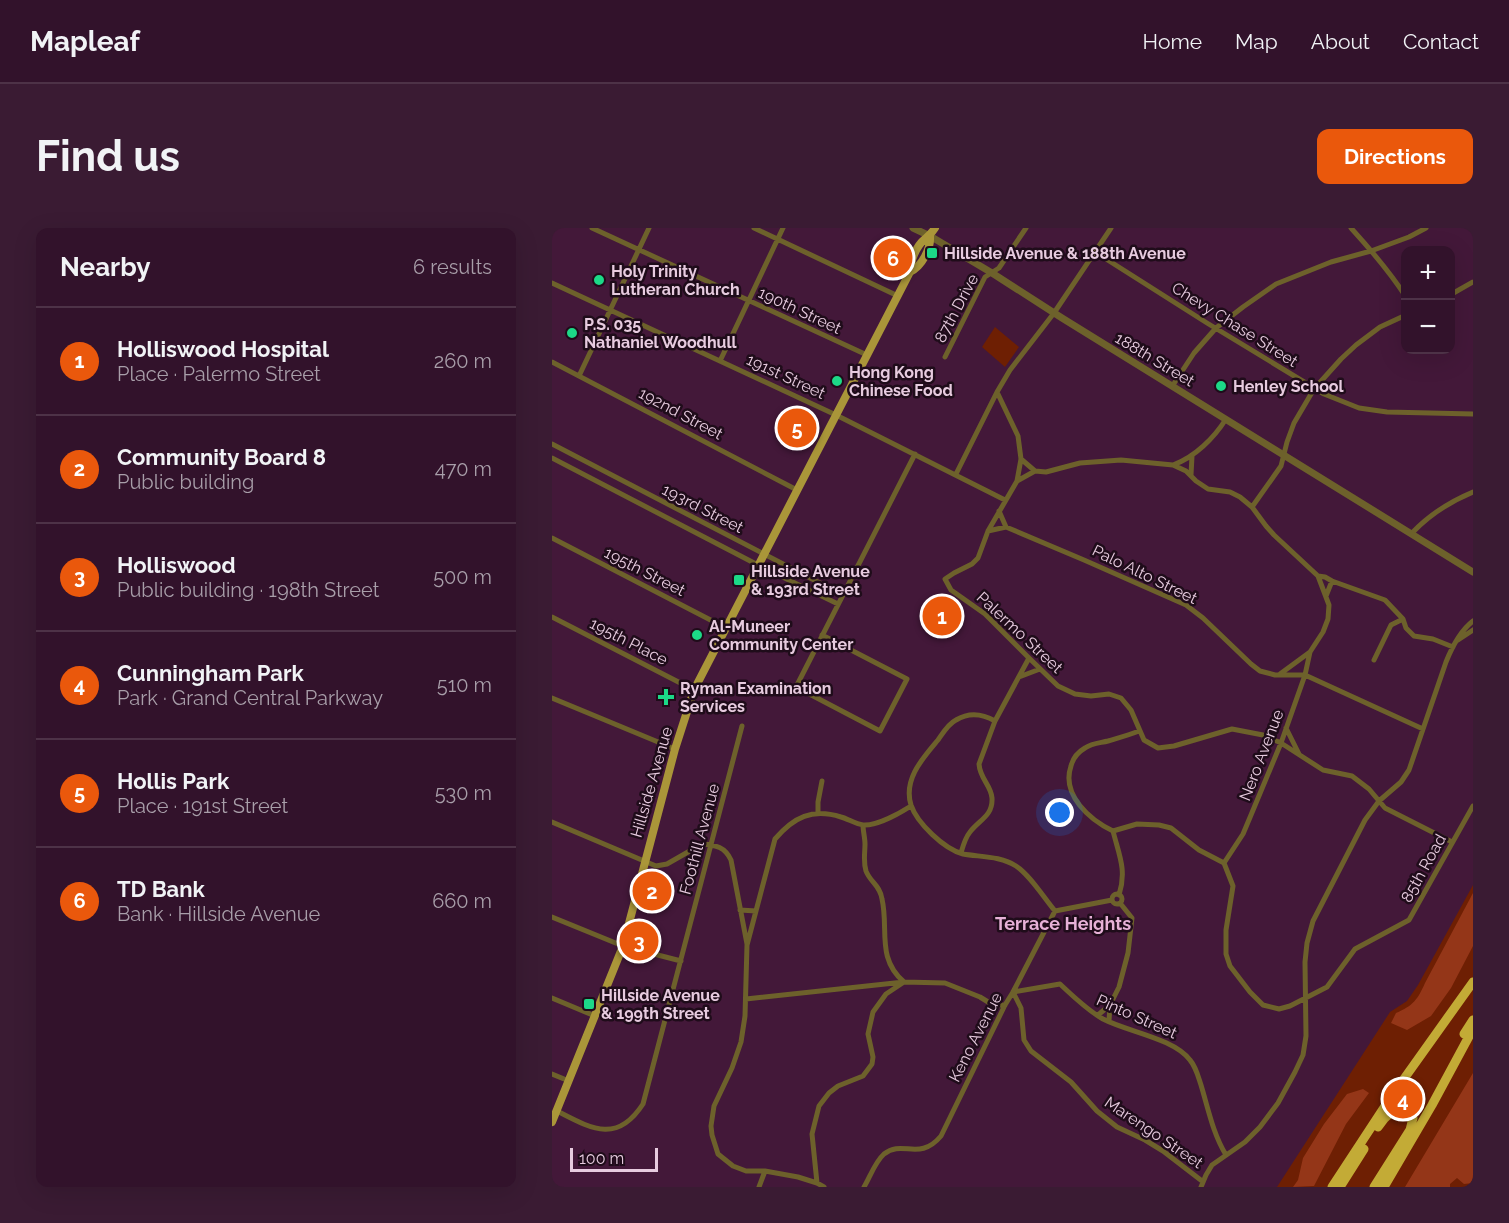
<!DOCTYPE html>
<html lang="en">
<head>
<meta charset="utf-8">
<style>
	:root { --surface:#32122b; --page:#3a1b33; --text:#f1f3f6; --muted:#a89ea9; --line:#4d3247; --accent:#ea580c }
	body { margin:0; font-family:Raleway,sans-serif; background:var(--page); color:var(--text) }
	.controls { position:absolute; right:18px; top:18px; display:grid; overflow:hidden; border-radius:12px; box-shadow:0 6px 24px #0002 }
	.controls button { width:54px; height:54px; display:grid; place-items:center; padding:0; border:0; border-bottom:2px solid var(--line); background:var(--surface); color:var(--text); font:30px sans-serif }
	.scale { position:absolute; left:18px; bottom:15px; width:88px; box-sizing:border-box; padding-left:6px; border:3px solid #e7cbdf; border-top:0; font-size:16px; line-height:21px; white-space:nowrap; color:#e7cbdf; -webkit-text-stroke:4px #1f0c1a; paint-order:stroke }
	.you { position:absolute; left:508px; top:585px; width:21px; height:21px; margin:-15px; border:4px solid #fff; border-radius:50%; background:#1a73e8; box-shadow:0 0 0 9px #1a73e833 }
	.badge { display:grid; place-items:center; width:39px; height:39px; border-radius:50%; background:var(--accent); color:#fff; font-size:20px; font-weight:700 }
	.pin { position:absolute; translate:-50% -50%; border:3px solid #fff; box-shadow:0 2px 6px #0006 }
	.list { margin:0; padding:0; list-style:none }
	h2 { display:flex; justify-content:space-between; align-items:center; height:78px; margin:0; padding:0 24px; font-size:26px }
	h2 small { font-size:20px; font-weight:400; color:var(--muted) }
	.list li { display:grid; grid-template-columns:39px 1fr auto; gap:18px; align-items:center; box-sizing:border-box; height:108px; padding:0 24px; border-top:2px solid var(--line) }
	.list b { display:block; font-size:22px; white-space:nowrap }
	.list p { margin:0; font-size:20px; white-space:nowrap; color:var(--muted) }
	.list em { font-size:20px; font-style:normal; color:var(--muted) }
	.map { position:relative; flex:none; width:921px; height:959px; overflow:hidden; border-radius:12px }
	header { display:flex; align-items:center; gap:36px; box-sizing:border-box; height:84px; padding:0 30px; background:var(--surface); border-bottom:2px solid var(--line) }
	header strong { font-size:28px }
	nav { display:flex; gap:33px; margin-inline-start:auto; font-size:21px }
	.intro { display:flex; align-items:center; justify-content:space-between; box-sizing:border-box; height:144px; padding:0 36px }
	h1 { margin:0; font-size:42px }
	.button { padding:15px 27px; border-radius:12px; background:var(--accent); color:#fff; font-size:21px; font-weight:700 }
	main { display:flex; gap:36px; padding:0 36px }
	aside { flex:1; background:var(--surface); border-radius:12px; box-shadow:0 6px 24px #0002 }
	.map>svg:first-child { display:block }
	.green { fill:#6e1f03 }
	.forest { fill:#943618 }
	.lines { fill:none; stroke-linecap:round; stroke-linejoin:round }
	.minor { stroke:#6d612b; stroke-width:5 }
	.tertiary { stroke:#6d612b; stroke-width:7 }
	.primary { stroke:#aa9639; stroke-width:8 }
	.motorway { stroke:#c3ab36; stroke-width:9 }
	.poi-dot { fill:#1cd988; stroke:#1f0c1a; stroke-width:2 }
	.labels { text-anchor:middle; stroke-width:5; stroke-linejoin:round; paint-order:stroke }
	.poi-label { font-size:16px; font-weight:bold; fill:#e7cbdf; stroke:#1f0c1a; text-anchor:start }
	.street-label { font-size:16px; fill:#e7cbdf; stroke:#1f0c1a }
	.neighbourhood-label { font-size:18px; font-weight:bold; fill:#e7b1d7; stroke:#1f0c1a }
</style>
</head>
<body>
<header>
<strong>Mapleaf</strong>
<nav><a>Home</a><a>Map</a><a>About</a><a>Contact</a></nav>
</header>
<div class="intro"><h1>Find us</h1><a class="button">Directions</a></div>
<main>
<aside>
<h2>Nearby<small>6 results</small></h2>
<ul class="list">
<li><span class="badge">1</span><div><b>Holliswood Hospital</b><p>Place · Palermo Street</p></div><em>260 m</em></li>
<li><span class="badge">2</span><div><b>Community Board 8</b><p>Public building</p></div><em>470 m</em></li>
<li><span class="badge">3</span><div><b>Holliswood</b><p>Public building · 198th Street</p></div><em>500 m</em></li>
<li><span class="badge">4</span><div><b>Cunningham Park</b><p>Park · Grand Central Parkway</p></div><em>510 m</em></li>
<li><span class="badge">5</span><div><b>Hollis Park</b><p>Place · 191st Street</p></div><em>530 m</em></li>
<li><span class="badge">6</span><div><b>TD Bank</b><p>Bank · Hillside Avenue</p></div><em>660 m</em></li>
</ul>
</aside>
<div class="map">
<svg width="921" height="959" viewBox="0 0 921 959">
	<rect width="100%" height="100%" fill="#431839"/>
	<path class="green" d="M443,99l24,20 -14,20 -23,-20z
		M921,657v302h-196l113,-175 17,-11 11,-16z"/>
	<path class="forest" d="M921,665v53l-22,42 -20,28 -24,14 -16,-7 5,-10c17,-7 22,-14 29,-30z
		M921,845v110l-9,1 -7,-6 -7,6v3h-45z
		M811,861l6,4 -23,31 -32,62 -21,1 5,-7 5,-22 21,-34 23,-30z"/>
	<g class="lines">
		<path class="minor" d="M40,0l275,127
			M202,0l144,68
			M559,0l-57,85 -44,57 -13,22 21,44 3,23 -4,22 -29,50 -10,27 -6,6 -18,9 -9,6 6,11 34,24 44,44 29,28 17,8 16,2 18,-2 12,4 10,12 13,30 14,8 16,-2 58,-17 31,6 18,8 42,27 29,6 17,13 16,19 67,34
			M799,0c20,22 39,44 55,69
			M543,24l112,71 117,71 35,14 28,4 86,2
			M0,55l284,132 169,85
			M898,67l23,-13
			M393,129l40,-80 14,-9 27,-40
			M168,133l63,-133
			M0,134l245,128
			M27,148l70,-148
			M621,157l21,-32 22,-25 27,-21 33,-23 55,-22 40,-11 38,-14 17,-9
			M0,216l291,151
			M0,230l206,107 80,39
			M469,231l14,12
			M621,237c22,-8 41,-27 53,-46
			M404,246l41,-82
			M639,247l1,-19
			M465,253l18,-10 11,1 34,-9 41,-3 52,5 13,6 10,10 12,8 22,3 10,5 12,10 14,19 8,9 44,41 7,1 7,4 53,19 18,19 3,9 8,8 19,3 20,8
			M700,279l29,-41 6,-24 7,-19 20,-34 27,-30 15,-14 24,-18 26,-12
			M447,283l7,16
			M436,303l18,-4 78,33 102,45 17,13 48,46 9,7 15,4h30l118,54
			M860,305c18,-19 37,-31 61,-41
			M0,310l174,90
			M774,368l6,-15
			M0,389l142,73
			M270,407l85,44 -27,52 -84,-44 119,-233
			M906,412l15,-10
			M822,432l17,-35 12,-6
			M728,446l30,-22
			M467,449l21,-8
			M0,470l123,51
			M443,493c-12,-7 -26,-9 -39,-1 -8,4 -13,13 -18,20 -15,18 -35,39 -27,65 6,18 33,44 52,49 17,3 38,2 53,12 14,9 28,32 39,45
			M734,500l13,26
			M266,585v-11l4,-21
			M0,594l104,44 11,-2 35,-20c14,1 23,3 29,16l16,84
			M561,603l24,-7 22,1 12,3 28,22 25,13 9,23 -7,44v24l4,12 20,26 13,13 16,4 11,-3 37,-19 28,-38 54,-29 64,-114
			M561,603c-23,-11 -52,-36 -42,-65 2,-8 7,-14 14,-18 7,-5 15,-5 23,-7 10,-3 21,-6 31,-10
			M561,603c6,24 14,39 6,64
			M409,625c2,-7 4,-15 9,-21 9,-12 23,-16 22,-34 -1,-13 -12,-19 -13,-34l16,-43 34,-63
			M672,635l19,-29 8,-19 30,-72 24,-68 5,-23 13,-20 5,-13 1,-14 -11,-29
			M560 671a5 5 0 1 1 10 0a5 5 0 1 1-10 0Z
			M188,682l16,1
			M0,689l71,29 58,15
			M0,770l43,18
			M194,771l158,-17 41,1 35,14 13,8h12
			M546,787l12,-10
			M557,793l1,-16 9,-18 9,-34 4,-35 -12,-15
			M0,846l17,7
			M5,883c35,18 60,33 86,-7l99,-378
			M650,953l-39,-30 -18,-11 -28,-13 -20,-16 -26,-29 -40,-31 -7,-11 -3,-32 -8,-16 47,-8c14,13 27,26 43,35 25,13 70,19 87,41 6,7 8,16 11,25 7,23 12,49 25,70
			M265,955l-5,-49 7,-28 10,-13 9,-7 25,-10 9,-12 1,-7 -5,-23 5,-22 13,-18 18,-12c-28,-24 -15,-53 -22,-83 -2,-14 -12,-17 -16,-28 -3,-10 -1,-18 -1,-27 0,-6 -2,-13 -2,-19
			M207,959l6,-16
			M272,959l-7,-4 -19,-6 -33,-6h-19l-13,-5 -15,-12 -6,-19 -1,-9 3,-20 18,-38 9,-26 4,-26 2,-71 28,-106c19,-22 37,-31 66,-22 7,2 15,7 22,8 14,1 37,-12 48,-19
			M312,959c6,-10 11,-25 20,-33 19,-15 35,8 57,-18l64,-131 8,-13 42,-81 57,-11
			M649,959l5,-12 6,-10 33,-23 15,-15 18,-24 17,-31 8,-17 3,-19 -1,-74 2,-19 6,-22 52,-101 14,-19 22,-19 8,-12 37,-108c6,-15 14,-31 27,-41"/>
		<path class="tertiary" d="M361,0l17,8 62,37 70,45 411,254"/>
		<path class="primary" d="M358,44c12,-6 21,-23 20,-36
			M0,894l71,-176 52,-197 19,-59 216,-418c0,-10 6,-26 15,-33 4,-4 7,-6 10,-11"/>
		<path class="motorway" d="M912,806l9,-14
			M826,899l6,-8 13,-12
			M780,959l59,-90 82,-115
			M788,959l24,-38
			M822,959l36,-57 3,-12
			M832,959l48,-82 41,-76"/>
	</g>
	<g class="poi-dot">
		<rect x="374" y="19" width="12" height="12" rx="3"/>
		<circle cx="47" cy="52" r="6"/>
		<circle cx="20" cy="105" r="6"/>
		<circle cx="285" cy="153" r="6"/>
		<circle cx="669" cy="158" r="6"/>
		<rect x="181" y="346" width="12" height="12" rx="3"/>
		<circle cx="145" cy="407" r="6"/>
		<path d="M111 460h6v6h6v6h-6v6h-6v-6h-6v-6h6z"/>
		<rect x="31" y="770" width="12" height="12" rx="3"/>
	</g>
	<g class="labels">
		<g class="poi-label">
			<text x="392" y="31">Hillside Avenue &amp; 188th Avenue</text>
			<text x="59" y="49">Holy Trinity<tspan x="59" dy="18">Lutheran Church</tspan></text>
			<text x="32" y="102">P.S. 035<tspan x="32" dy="18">Nathaniel Woodhull</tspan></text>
			<text x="297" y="150">Hong Kong<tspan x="297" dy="18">Chinese Food</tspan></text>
			<text x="681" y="164">Henley School</text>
			<text x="199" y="349">Hillside Avenue<tspan x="199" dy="18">&amp; 193rd Street</tspan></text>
			<text x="157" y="404">Al-Muneer<tspan x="157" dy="18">Community Center</tspan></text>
			<text x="128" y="466">Ryman Examination<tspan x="128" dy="18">Services</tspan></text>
			<text x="49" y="773">Hillside Avenue<tspan x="49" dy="18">&amp; 199th Street</tspan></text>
		</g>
		<g class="street-label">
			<text transform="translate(404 80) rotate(-62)" y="6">87th Drive</text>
			<text transform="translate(248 82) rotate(25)" y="6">190th Street</text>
			<text transform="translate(683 96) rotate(32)" y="6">Chevy Chase Street</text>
			<text transform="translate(603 131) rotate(31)" y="6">188th Street</text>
			<text transform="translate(234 148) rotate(25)" y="6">191st Street</text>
			<text transform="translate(129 185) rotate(28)" y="6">192nd Street</text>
			<text transform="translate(151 280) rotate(27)" y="6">193rd Street</text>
			<text transform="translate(93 343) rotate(27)" y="6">195th Street</text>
			<text transform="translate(593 346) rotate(26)" y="6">Palo Alto Street</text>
			<text transform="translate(468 404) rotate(43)" y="6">Palermo Street</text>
			<text transform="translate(77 413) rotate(27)" y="6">195th Place</text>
			<text transform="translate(709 527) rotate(-69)" y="6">Nero Avenue</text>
			<text transform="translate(99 554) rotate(-74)" y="6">Hillside Avenue</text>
			<text transform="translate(147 611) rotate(-75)" y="6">Foothill Avenue</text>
			<text transform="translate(871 640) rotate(-61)" y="6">85th Road</text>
			<text transform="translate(585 788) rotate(24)" y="6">Pinto Street</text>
			<text transform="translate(423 809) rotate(-63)" y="6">Keno Avenue</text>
			<text transform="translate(602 904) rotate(34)" y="6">Marengo Street</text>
		</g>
		<g class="neighbourhood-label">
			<text x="511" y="702">Terrace Heights</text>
		</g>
	</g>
</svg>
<div class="controls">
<button>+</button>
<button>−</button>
</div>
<div class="scale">100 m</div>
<div class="you"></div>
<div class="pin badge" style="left:390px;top:388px">1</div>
<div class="pin badge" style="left:100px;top:663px">2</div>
<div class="pin badge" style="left:87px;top:713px">3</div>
<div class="pin badge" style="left:851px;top:871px">4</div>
<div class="pin badge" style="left:245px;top:200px">5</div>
<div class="pin badge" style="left:341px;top:30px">6</div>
</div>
</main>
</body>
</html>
